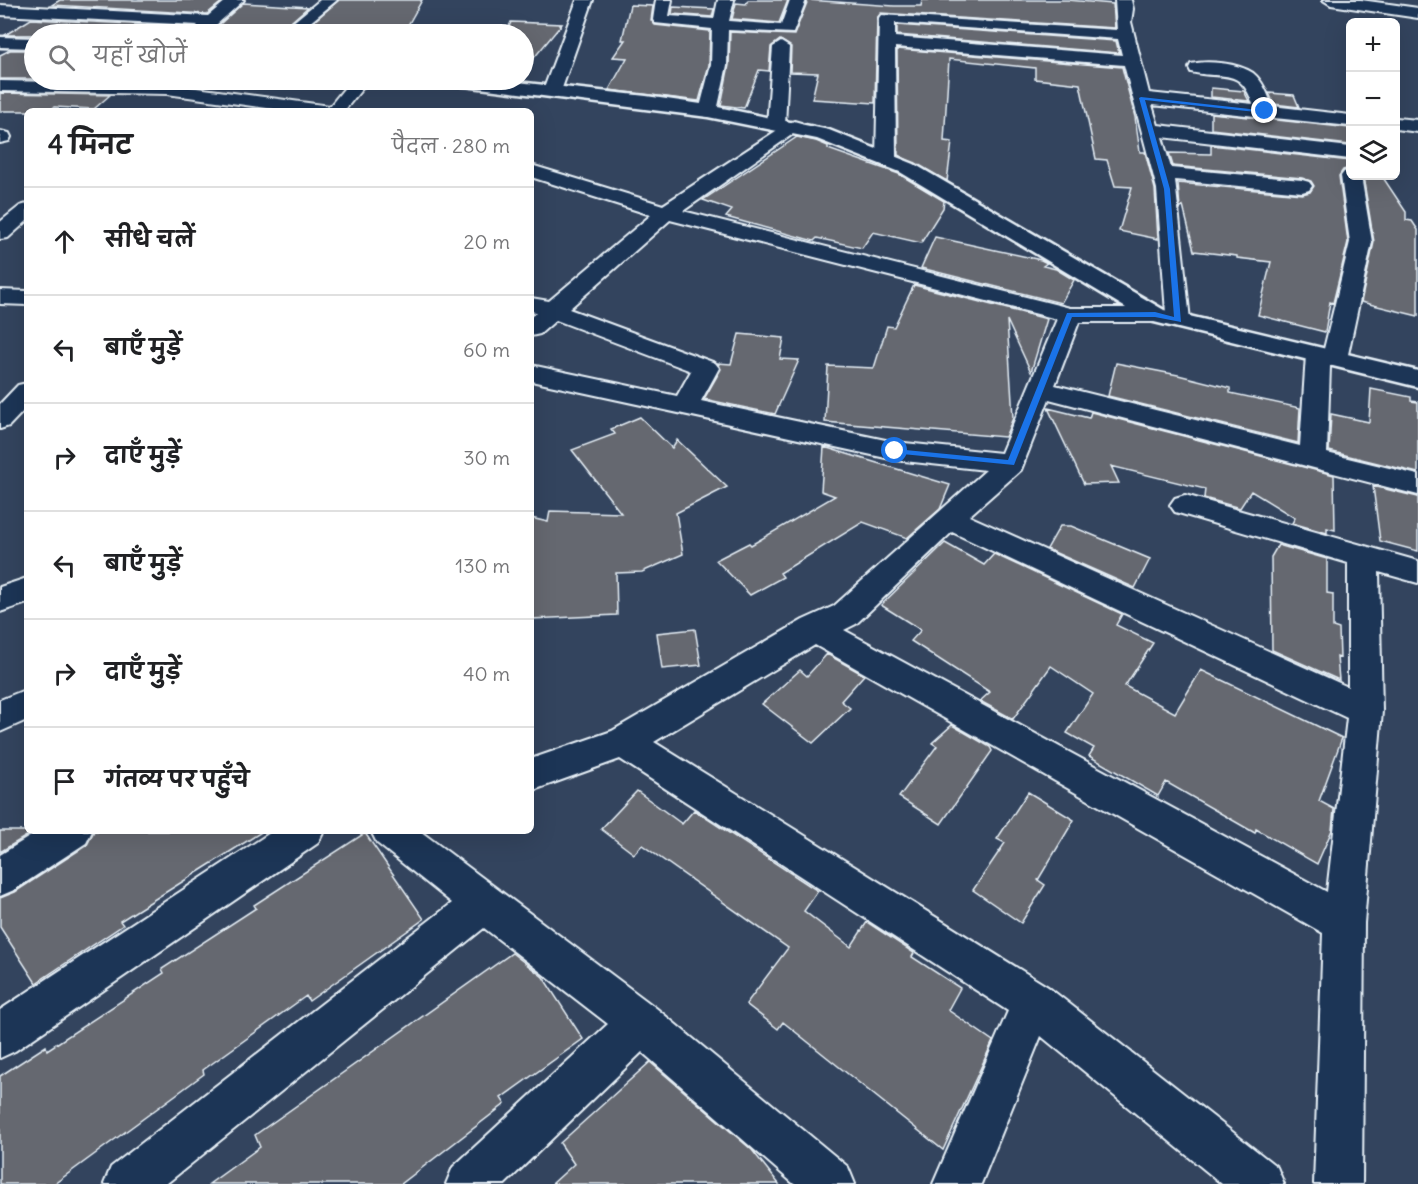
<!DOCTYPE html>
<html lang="hi">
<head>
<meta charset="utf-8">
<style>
	:root { --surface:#fff; --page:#f6f6f6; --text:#202124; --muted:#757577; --line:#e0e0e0 }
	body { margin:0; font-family:Delius,"Playpen Sans Deva",sans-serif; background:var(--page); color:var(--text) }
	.controls { position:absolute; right:18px; top:18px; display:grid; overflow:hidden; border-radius:9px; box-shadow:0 6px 24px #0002 }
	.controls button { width:54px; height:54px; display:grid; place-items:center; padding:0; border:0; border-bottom:2px solid var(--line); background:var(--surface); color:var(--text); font:30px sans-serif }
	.stop { position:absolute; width:18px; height:18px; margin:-14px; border:4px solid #1a73e8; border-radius:50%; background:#fff }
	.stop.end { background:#1a73e8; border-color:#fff; box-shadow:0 2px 6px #0008 }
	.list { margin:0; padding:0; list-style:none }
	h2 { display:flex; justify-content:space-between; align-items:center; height:78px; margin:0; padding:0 24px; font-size:26px }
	h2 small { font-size:20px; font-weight:400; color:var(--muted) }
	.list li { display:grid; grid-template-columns:39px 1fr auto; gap:18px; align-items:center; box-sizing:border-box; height:108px; padding:0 24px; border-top:2px solid var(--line) }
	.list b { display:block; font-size:22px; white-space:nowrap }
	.list em { font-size:20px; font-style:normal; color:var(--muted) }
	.icon { flex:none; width:33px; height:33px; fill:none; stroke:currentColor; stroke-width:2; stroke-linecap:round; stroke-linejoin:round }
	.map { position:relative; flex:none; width:1418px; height:1184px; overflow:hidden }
	.search { position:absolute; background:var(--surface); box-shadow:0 6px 24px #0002; left:24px; top:24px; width:510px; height:66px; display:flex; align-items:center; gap:15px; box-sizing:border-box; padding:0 21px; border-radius:33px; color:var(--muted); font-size:22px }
	.panel { position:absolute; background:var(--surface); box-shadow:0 6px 24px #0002; left:24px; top:108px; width:510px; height:726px; border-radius:9px }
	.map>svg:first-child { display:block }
	.building { fill:#65676f; stroke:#e8f1f8; stroke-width:1.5 }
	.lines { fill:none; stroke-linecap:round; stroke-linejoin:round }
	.street-casing { stroke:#e8f1f8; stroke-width:4 }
	.secondary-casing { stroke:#e8f1f8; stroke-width:5 }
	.street { fill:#1d3557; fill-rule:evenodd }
	.secondary { fill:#1d3557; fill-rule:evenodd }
	.route { fill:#1a73e8 }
</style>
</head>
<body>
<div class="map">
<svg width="1418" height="1184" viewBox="0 0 1418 1184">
	<rect width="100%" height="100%" fill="#33445e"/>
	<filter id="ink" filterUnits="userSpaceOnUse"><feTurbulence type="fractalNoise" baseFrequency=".0167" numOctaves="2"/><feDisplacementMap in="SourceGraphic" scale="12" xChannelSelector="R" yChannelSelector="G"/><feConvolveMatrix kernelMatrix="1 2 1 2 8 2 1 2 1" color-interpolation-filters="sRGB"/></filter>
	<g filter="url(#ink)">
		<path class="building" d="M60,0h164l-17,14 -155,-9z
			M339,0h83l-19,34h-104z
			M748,0h40l-9,23 -47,-4 4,-16 10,1z
			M808,0l86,6h27l1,-6h146l45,4 2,24 -234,-15 -4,5 -2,85 -63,-4 6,-26 -28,-1 1,-25 -11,-7 -9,7 -2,24 -10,-1 -15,38 -23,-3 8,-40 1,-33 64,3z
			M243,3l65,4 -31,27h-68z
			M630,5l23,1 -2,14 4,5 55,6 -1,34 -10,36 -90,-11 18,-32 -14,-1 12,-17h-3z
			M673,7l41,2 -2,8 -40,-3z
			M31,19l162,8 -6,7 -182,1z
			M511,22l51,2 -38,46v-36h-18z
			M897,25l219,16 3,12 -222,-18z
			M897,49l225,18 13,50 5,35h5l10,37 3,50 -39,-8 13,-44 -17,-1 -8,-26 -11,-1 -16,-75 -45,-5v-11l-86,-9 -5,82 8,1 -5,39 -49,-26z
			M10,50h24v29h-34v-24z
			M1211,88l33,3 5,10 -38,-4z
			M0,93l110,2 -16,14 -40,-2 -3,4h-51z
			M1269,93l25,2 5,12 -25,-3z
			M1211,113l139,15v17l-139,-16z
			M797,137l19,4 12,5v3l71,25 45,27 -1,7 -22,35 -48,-11 -11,16 -45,-10 -3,3 -88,-24 6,-7 -29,-10z
			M1211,145l139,16v7l-7,2 -4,6 9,66 -15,61 -3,-1 -5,30 -67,-17 13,-53 -34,-4v-2l-43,-5 -11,-45 -3,3 -2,-26 124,11 8,-2 4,-6 -3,-5 -9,-3 -129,-12 -4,-13 42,1z
			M1363,176h19l24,36v8l6,1 6,9v86l-57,-14 13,-60z
			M935,237l106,23 6,3 -4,3 13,3 18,11 -13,23 -140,-35z
			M914,285l133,34 -16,53 -24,-52 6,98 -8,19 -180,-15 3,-56 46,2 13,-42 7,1z
			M739,334l45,4 -4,21 19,1 -24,54 -71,-15 17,-30 -3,-6 13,1z
			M1116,363l62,12 52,13v5l70,15 -2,35 -190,-47z
			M1371,389l40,8v4l7,1v71l-89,-22 2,-37 38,8z
			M1048,408l41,10 2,-6 243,63 1,55 -8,-2v5l-35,-10 3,-5 -44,-27 -11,17 -36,-10 1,-9 -94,-23 8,17 -35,1z
			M640,417l32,31 5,-8 50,47 -51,26 7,41 -41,18 -26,1 1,42 -86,4v-101l17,4 2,-11 71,2 -49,-63 43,-16 -4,-5z
			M824,447l126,38 -10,24 -33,29 -44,-16 -83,51 3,4 -33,18 -34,-35 33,-17 2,2 84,-49 -14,-5z
			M1373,486l45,11v54l-38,-10z
			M1060,526h11l79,33 -15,29 -88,-39z
			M945,543l39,22 10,-11 128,60 -6,11 37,18 -28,43 50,27 26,-43 141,68 -23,63 15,8 -2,21 -15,34 -61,-35 -1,4 -89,-51 -8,14 -69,-40 5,-8 -27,-15 26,-39 -42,-28 -38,53 -33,-18 10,-9 -79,-51 10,-11 -40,-25z
			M1278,545l49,14v34l6,1v33l6,2 1,29 -3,-1 2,23 -67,-30 -1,-93z
			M695,629l6,36 -39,4 -5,-36z
			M827,654l37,21 -23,26 9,7 -37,35 -51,-39 38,-34 7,6z
			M952,725l38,22 2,4 -51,73 -42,-27 38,-51 -5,-3z
			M637,791l45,33 12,-14 124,81 -14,20 47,36 16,-25 47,31 -2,4 48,31 -12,22 45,31 -50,109 -160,-128 -5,7 -32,-25 42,-56 -146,-103 -8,9 -33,-25z
			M1028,792l46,28 -36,60 7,5 -24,38 -48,-33 32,-47 -8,-4z
			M0,831h35l-35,21z
			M94,831h169l-143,90 3,4 -87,58 -36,-56v-29l15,-6 72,-47z
			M365,833l59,86 -115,82 -3,-5 -103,74 1,4 -150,110h-54v-108l46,-30 1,4 117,-77 -2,-4 94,-61 -2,-3z
			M512,953l31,24 40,62 -82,59 4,6 -104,80h-192l51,-37 -5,-12z
			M650,1062l102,88 27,34h-227l22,-20 -14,-21z"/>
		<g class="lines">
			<g class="street-casing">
				<path id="street" d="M227,0h17l-38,34h-17l9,-9 -198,-10v-10l208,11z
					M320,0h17l-41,34h-17z
					M577,0h16l-32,91 -3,4h-12l-3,-4z
					M656,0h16l-3,16 45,3 4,-19h16l-5,21 52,4 9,-25h16l-13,33 -65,-3 -1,35 -10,46 -3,4h-12l-3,-4 12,-46 1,-36 -57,-6 -2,-3z
					M1115,0h16l2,9 -2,13 18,71 104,11c-13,-38 -30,-24 -62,-32l-2,-4 2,-4c17,-4 47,-1 62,9 10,8 15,22 19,33l78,9v11l-198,-21 6,20 192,22v12l-188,-22 9,31 131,12 7,2 3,4 -3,4 -7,2 -127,-12 15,140 -4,5 -8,2 -8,-2 -4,-8 -3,3 -8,2h-76l-24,63 245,61 6,-91 3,-5 15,-1 26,-107 -9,-66 3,-4 6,-2v6h11l11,66 -25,117 -4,5 -13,2 -3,87 91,22v20l-369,-96 -28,71 -52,46 379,171v-124l-173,-51 -5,-7 5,-7 10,-3 233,66v22l-39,-11 3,139 -18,212 -2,261h-48l9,-251 -508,-288 -161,97 394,245 229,180 7,17h-62l-181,-148 -60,148h-48l75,-173 -388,-252 -89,32v-32l81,-28 191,-111 31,-14 152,-136 -91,-10 -364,-79v-16l146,31 14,-25 -135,-51 -16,14 -9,2v-19l5,-5 -5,-1v-13l18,3 102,-86 -120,-38v-12l132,40 116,-76 -10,-1 -2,-4 6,-77 8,-5 8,5 -4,78 9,-4 7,2 2,4 -120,84 387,97h85l8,2 3,3 -9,-124 -33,-124 -229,-18 1,112 -3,4h-14l-3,-4 3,-141 2,-3 236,15zM895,23l223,16 4,16 -227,-18zM670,220l387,99 -56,134 -106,-11 -194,-41 18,-33 -4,-5 -146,-54zM952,532l395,186 -20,174 -483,-262 12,-6z
					M1323,0h38l57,8v10l-87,-13z
					M351,80h18l-25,31h-55l-122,-17 -167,-3v-10l167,3 163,22z
					M1396,118l22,2v12l-22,-3z
					M0,131l9,2 2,4 -2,4 -9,2z
					M27,204v17l-19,17 -8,1v-17l20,-16z
					M0,290l27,1v14l-27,-1z
					M27,383v24l-18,19 -9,3v-25l18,-19z
					M27,578v25l-27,9v-25z
					M27,689v31l-27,12v-32z
					M39,831h53l-6,12 -72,47 -14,6v-41z
					M273,831h51l-6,12 -303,208 -15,7v-48z
					M371,831h49l236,177 192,159 7,17h-61l-152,-132 -137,132h-59l7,-17 155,-143 -124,-96 -318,256h-62l7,-17 341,-264 -75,-60z"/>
			</g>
			<g class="secondary-casing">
				<path id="secondary" d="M0,37l34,1v10l-34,-1z
					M447,80h52l147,16 62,9 121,25 85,34 250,146 254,61v16l-272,-67 -246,-148 -83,-33 -109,-22 -252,-32 -6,-1z"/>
			</g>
			<use href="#street" class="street"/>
			<use href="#secondary" class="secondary"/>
		</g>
	</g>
	<path class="route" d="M1141,97l127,14 -3,2 -120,-13 25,89 11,133 -26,-5h-83l-58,148 -122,-12v-4h3l113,11 59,-147 88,-1 19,5 -10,-128 -25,-91z"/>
</svg>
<div class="controls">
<button>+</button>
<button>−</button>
<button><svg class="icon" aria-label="layers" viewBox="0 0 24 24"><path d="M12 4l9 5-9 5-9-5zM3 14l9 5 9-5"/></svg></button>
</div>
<div class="stop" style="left:895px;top:451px"></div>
<div class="stop end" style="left:1265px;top:111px"></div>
<div class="search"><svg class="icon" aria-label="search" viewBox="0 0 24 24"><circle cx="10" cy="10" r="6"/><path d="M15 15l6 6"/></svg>यहाँ खोजें</div>
<section class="panel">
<h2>4 मिनट<small>पैदल · 280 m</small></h2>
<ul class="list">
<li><svg class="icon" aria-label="ahead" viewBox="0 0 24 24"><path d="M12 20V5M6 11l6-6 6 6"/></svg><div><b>सीधे चलें</b></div><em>20 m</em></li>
<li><svg class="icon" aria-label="left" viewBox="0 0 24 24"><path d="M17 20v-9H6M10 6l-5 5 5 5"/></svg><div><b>बाएँ मुड़ें</b></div><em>60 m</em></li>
<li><svg class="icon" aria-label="right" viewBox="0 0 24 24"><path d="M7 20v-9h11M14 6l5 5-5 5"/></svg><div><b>दाएँ मुड़ें</b></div><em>30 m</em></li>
<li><svg class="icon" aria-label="left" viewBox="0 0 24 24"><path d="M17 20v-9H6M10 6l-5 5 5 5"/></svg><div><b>बाएँ मुड़ें</b></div><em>130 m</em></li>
<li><svg class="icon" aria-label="right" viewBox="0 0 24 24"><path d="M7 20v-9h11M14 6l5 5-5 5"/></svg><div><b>दाएँ मुड़ें</b></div><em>40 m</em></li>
<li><svg class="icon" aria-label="arrive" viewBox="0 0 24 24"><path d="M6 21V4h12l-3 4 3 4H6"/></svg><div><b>गंतव्य पर पहुँचे</b></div></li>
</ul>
</section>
</div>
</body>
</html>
